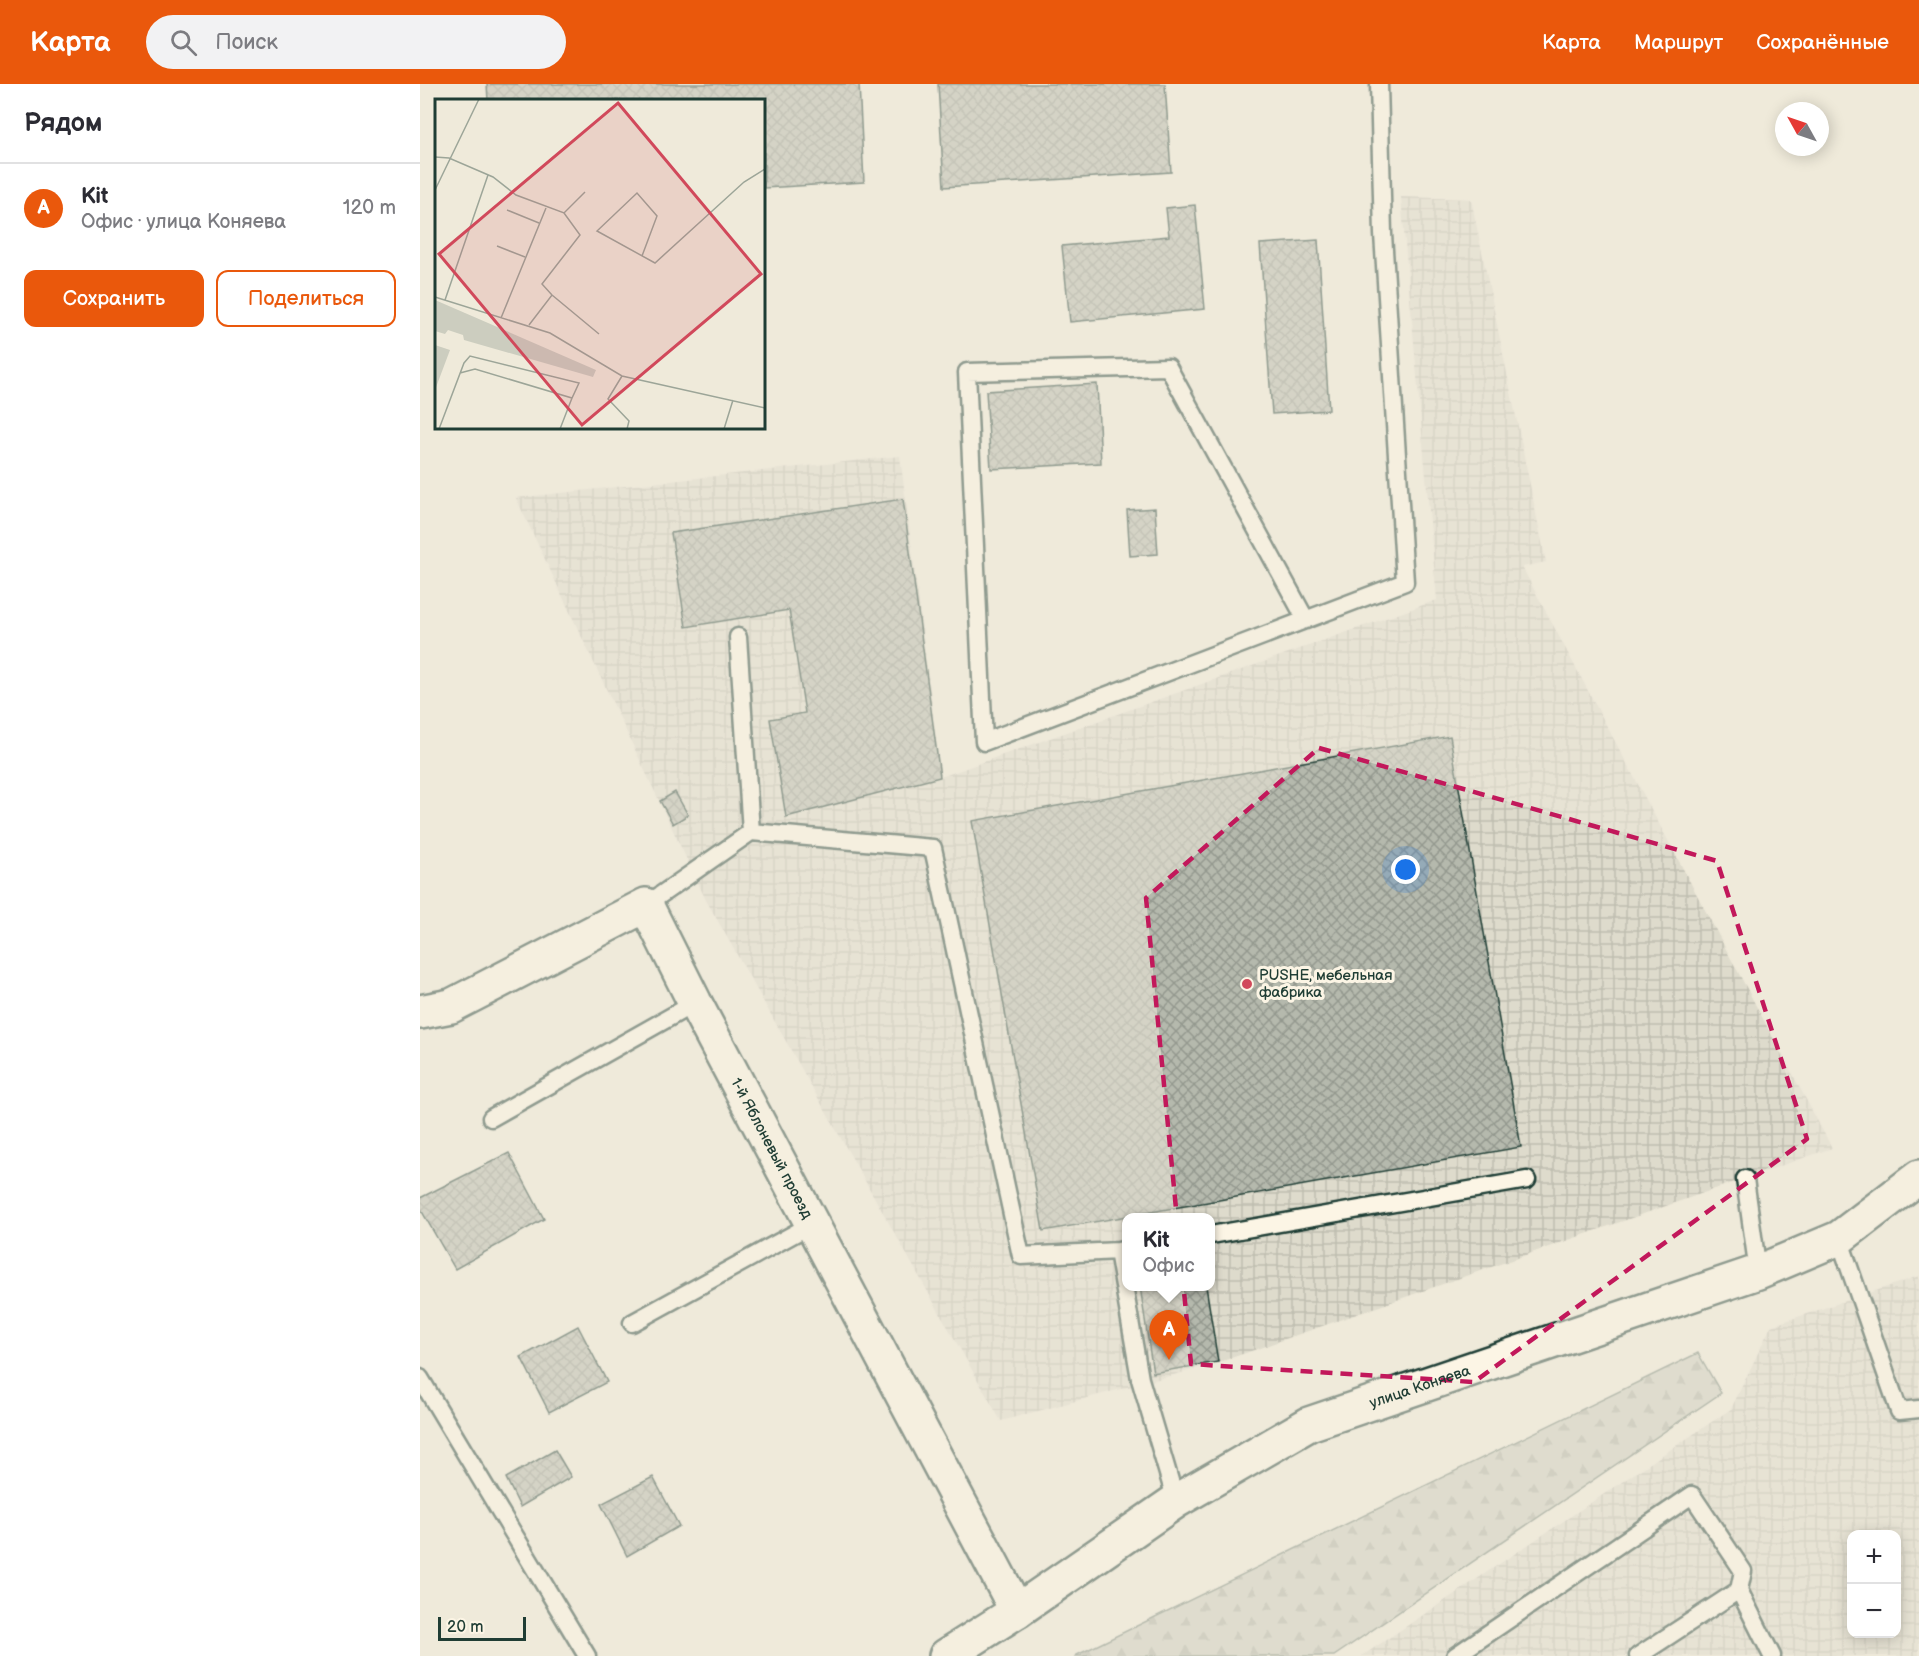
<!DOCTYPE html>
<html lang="ru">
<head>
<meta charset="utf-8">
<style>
	:root { --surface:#fff; --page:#f2f2f3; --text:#2b2b33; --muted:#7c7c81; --line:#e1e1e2; --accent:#ea580c }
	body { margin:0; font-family:"Balsamiq Sans",sans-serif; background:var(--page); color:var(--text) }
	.controls { position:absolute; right:18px; bottom:18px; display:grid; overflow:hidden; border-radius:12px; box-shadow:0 3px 15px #0003 }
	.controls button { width:54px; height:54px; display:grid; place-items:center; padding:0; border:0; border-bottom:2px solid var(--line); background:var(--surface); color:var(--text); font:30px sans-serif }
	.compass { position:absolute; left:1355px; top:18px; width:54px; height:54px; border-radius:50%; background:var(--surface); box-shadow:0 3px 15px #0003; rotate:310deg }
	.scale { position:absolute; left:18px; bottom:15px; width:88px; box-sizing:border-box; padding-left:6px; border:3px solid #1f3d34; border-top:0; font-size:16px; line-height:21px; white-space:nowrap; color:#1f3d34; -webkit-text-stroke:4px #fcf5e5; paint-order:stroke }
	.you { position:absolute; left:986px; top:786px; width:21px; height:21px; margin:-15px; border:4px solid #fff; border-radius:50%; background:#1a73e8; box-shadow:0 0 0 9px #1a73e833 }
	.badge { display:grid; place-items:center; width:39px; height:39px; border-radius:50%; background:var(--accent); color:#fff; font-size:20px; font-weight:700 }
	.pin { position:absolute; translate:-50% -50px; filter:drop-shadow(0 2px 3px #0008) }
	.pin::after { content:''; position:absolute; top:32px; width:21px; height:18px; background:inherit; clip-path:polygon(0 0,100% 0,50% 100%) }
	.popup { position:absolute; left:702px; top:1129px; width:93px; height:78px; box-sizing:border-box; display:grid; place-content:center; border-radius:12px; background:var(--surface); filter:drop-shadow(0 2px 4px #0005); font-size:20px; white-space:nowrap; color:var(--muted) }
	.popup b { font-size:22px; color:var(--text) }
	.popup::after { content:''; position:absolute; left:50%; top:100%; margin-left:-12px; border:12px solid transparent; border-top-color:var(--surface) }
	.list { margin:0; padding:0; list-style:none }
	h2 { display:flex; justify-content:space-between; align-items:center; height:78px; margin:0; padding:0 24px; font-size:26px }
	h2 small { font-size:20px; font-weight:400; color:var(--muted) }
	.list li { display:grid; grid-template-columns:39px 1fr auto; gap:18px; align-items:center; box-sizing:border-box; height:90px; padding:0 24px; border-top:2px solid var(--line) }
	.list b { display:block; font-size:22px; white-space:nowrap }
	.list p { margin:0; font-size:20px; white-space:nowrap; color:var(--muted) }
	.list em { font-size:20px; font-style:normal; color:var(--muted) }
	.actions { display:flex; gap:12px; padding:18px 24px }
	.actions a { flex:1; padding:14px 0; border:2px solid var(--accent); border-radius:12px; text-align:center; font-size:21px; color:var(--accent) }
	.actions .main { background:var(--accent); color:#fff }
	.icon { flex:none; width:33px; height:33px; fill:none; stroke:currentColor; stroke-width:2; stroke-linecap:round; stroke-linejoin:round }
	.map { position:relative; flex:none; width:1499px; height:1572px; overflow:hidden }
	header { display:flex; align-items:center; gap:36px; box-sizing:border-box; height:84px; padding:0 30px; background:var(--accent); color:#fff }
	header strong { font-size:28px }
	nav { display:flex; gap:33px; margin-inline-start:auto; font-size:21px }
	.search { width:420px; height:54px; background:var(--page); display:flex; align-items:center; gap:15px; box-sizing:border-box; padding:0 21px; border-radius:33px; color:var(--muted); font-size:22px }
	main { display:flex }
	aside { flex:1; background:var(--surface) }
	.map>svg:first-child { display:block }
	.industrial { fill:url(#industrial-grid); fill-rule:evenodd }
	.forest { fill:url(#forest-firs); stroke:#76857a; stroke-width:1.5 }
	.building { fill:url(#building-cross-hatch); stroke:#1f3d34; stroke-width:1.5 }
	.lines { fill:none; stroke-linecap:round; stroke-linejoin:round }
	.service-casing { stroke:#1f3d34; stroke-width:21 }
	.minor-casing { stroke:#1f3d34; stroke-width:38 }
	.tertiary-casing { stroke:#1f3d34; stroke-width:38 }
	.service { stroke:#fcf5e5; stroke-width:16 }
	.minor { stroke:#fcf5e5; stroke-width:33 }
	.tertiary { stroke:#fcf5e5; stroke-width:33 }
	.marked { fill:none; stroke:#c2185b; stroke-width:4.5; stroke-dasharray:12 8; stroke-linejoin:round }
	.poi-dot { fill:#d1495b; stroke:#fcf5e5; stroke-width:2 }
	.labels { text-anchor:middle; stroke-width:6; stroke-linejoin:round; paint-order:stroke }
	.poi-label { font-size:15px; fill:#1f3d34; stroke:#fcf5e5; text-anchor:start }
	.street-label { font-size:15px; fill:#1f3d34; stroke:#fcf5e5 }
	.inset-road { fill:none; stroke:#9ca598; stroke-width:1.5 }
	.view { fill:#d1495b; fill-opacity:0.15; stroke:#d1495b; stroke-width:3 }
	.inset-edge { fill:none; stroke:#1f3d34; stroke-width:3 }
</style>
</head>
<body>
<header>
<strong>Карта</strong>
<div class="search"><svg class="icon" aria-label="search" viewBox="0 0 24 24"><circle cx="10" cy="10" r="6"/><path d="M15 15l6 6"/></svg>Поиск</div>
<nav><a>Карта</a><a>Маршрут</a><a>Сохранённые</a></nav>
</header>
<main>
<aside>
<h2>Рядом<small></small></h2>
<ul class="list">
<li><span class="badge">A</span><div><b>Kit</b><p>Офис · улица Коняева</p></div><em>120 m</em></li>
</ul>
<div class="actions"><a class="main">Сохранить</a><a>Поделиться</a></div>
</aside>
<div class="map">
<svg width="1499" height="1572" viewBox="0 0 1499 1572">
	<defs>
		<pattern id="industrial-grid" width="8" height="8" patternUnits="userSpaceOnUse" patternTransform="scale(1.5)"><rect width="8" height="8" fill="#dedbcc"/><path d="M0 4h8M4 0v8" fill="none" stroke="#bebdb0"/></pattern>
		<pattern id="forest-firs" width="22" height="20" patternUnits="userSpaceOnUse" patternTransform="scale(1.5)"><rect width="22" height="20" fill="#cccdbf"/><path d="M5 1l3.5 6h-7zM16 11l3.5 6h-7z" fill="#afb1a5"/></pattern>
		<pattern id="building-cross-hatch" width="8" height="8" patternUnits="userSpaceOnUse" patternTransform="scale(1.5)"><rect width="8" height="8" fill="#b5b9ad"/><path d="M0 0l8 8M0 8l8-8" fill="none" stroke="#93988e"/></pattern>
	</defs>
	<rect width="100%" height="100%" fill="#efeada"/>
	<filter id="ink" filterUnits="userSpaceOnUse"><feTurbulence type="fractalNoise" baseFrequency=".0167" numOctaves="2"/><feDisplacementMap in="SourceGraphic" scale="12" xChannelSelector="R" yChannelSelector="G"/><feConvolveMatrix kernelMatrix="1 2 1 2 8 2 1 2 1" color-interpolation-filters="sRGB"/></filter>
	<g filter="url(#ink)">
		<path class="industrial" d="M981,113l70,2 75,363 -24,5 310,581 -621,217 -210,56 -295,-521 -190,-402 384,-42 41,321 496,-177zM707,1134h84v68h-84z
			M1499,1192v380h-557l369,-247 40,-83zM1432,1450h44v100h-44z"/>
		<path class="forest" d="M1278,1269l23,40 -387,263h-259z"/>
		<path class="building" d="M67,0h372l5,98 -100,6v-88h-276z
			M518,0h227l6,88 -227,15z
			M775,121l10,104 -135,13 -8,-76 107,-10 -3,-28z
			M898,156l11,170 -57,4 -12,-170z
			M677,300l4,79 -110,6 -5,-78z
			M483,415l37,278 -154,40 -16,-98 35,-6 -16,-103 -103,17 -15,-94z
			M735,424l3,46 -28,2 -3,-46z
			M1030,652l71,411 -478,84 -71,-410z
			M255,708l13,23 -15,9 -13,-23z
			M89,1069l35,66 -89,50 -35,-61v-10z
			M720,1202h66l12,76 -65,11z
			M158,1242l29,56 -58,30 -28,-55z
			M135,1366l16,27 -51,30 -14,-29z
			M233,1393l26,49 -52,30 -26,-52z"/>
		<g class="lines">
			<g class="service-casing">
				<path id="service" d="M886,536l-138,-253 -201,5 17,370 421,-160 -22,-348 -4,-150
					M331,748l182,16 88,408 97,-5
					M226,821l105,-73 -13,-195
					M71,1034l204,-115
					M1325,1095l13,93
					M791,1151l316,-55
					M1419,1154l60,173 20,-2
					M707,1165l-9,2 22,128 36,122
					M212,1239l180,-99
					M0,1294l167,278
					M1319,1506l33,66
					M1035,1572l237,-161 51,76 -4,19 -101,66"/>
			</g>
			<g class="minor-casing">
				<g id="minor">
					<path id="s1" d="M0,928l31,-6 195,-101 49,98 322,608"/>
				</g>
			</g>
			<g class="tertiary-casing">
				<g id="tertiary">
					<path id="s2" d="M526,1572l71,-45 159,-110 133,-77 449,-152 81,-34 80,-61"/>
				</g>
			</g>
			<use href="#service" class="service"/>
			<use href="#minor" class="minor"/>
			<use href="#tertiary" class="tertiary"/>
		</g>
	</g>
	<path d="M0 0H1499V1572H0ZM899,664l398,113 90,278 -333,243 -283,-18 -45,-466z" fill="#efeada" fill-opacity=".55" fill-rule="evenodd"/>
	<path class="marked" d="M899,664l398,113 90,278 -333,243 -283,-18 -45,-466z"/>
	<circle class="poi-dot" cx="827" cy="900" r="6"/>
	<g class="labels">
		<g class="poi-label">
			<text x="839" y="896">PUSHE, мебельная<tspan x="839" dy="17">фабрика</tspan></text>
		</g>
		<g class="street-label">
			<text dy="5" stroke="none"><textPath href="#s1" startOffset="525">1-й Яблоневый проезд</textPath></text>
			<text dy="5" stroke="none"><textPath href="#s2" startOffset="548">улица Коняева</textPath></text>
		</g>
	</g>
	<g transform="translate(15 15)">
		<rect width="330" height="330" fill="#efeada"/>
		<path d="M0,201l161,70 -3,7 -129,-37 -1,-5 -15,-5 -3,4 -10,-3zM0,246l15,5 -15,40z" fill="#cccdbf"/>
		<path class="inset-road" d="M0,58l14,1 44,19 23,18 48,18 21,-21M0,91l44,-91M72,111l32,13M62,147l28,11M207,157l15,-40 -20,-23 -40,38 58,32 89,-81 21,-13M117,196l-10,-11 38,-49 -16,-22M0,198l115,36 72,43 143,32M10,201l43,-125M66,219l45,-110M94,226l23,-30 47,39M187,277l-14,23 21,22 -2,8M4,330l25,-66 6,-7 109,27 -7,15 -97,-29 -15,4M125,330l12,-31M289,330l9,-29"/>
		<path class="view" d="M183,4l143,171 -179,151 -143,-171z"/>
		<rect width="330" height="330" class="inset-edge"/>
	</g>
</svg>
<div class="controls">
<button>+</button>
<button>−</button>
</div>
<svg class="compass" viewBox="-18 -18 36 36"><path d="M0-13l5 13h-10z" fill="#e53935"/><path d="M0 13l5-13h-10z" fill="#7c7c81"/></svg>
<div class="scale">20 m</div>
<div class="you"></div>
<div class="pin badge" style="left:749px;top:1276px">A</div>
<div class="popup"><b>Kit</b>Офис</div>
</div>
</main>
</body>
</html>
